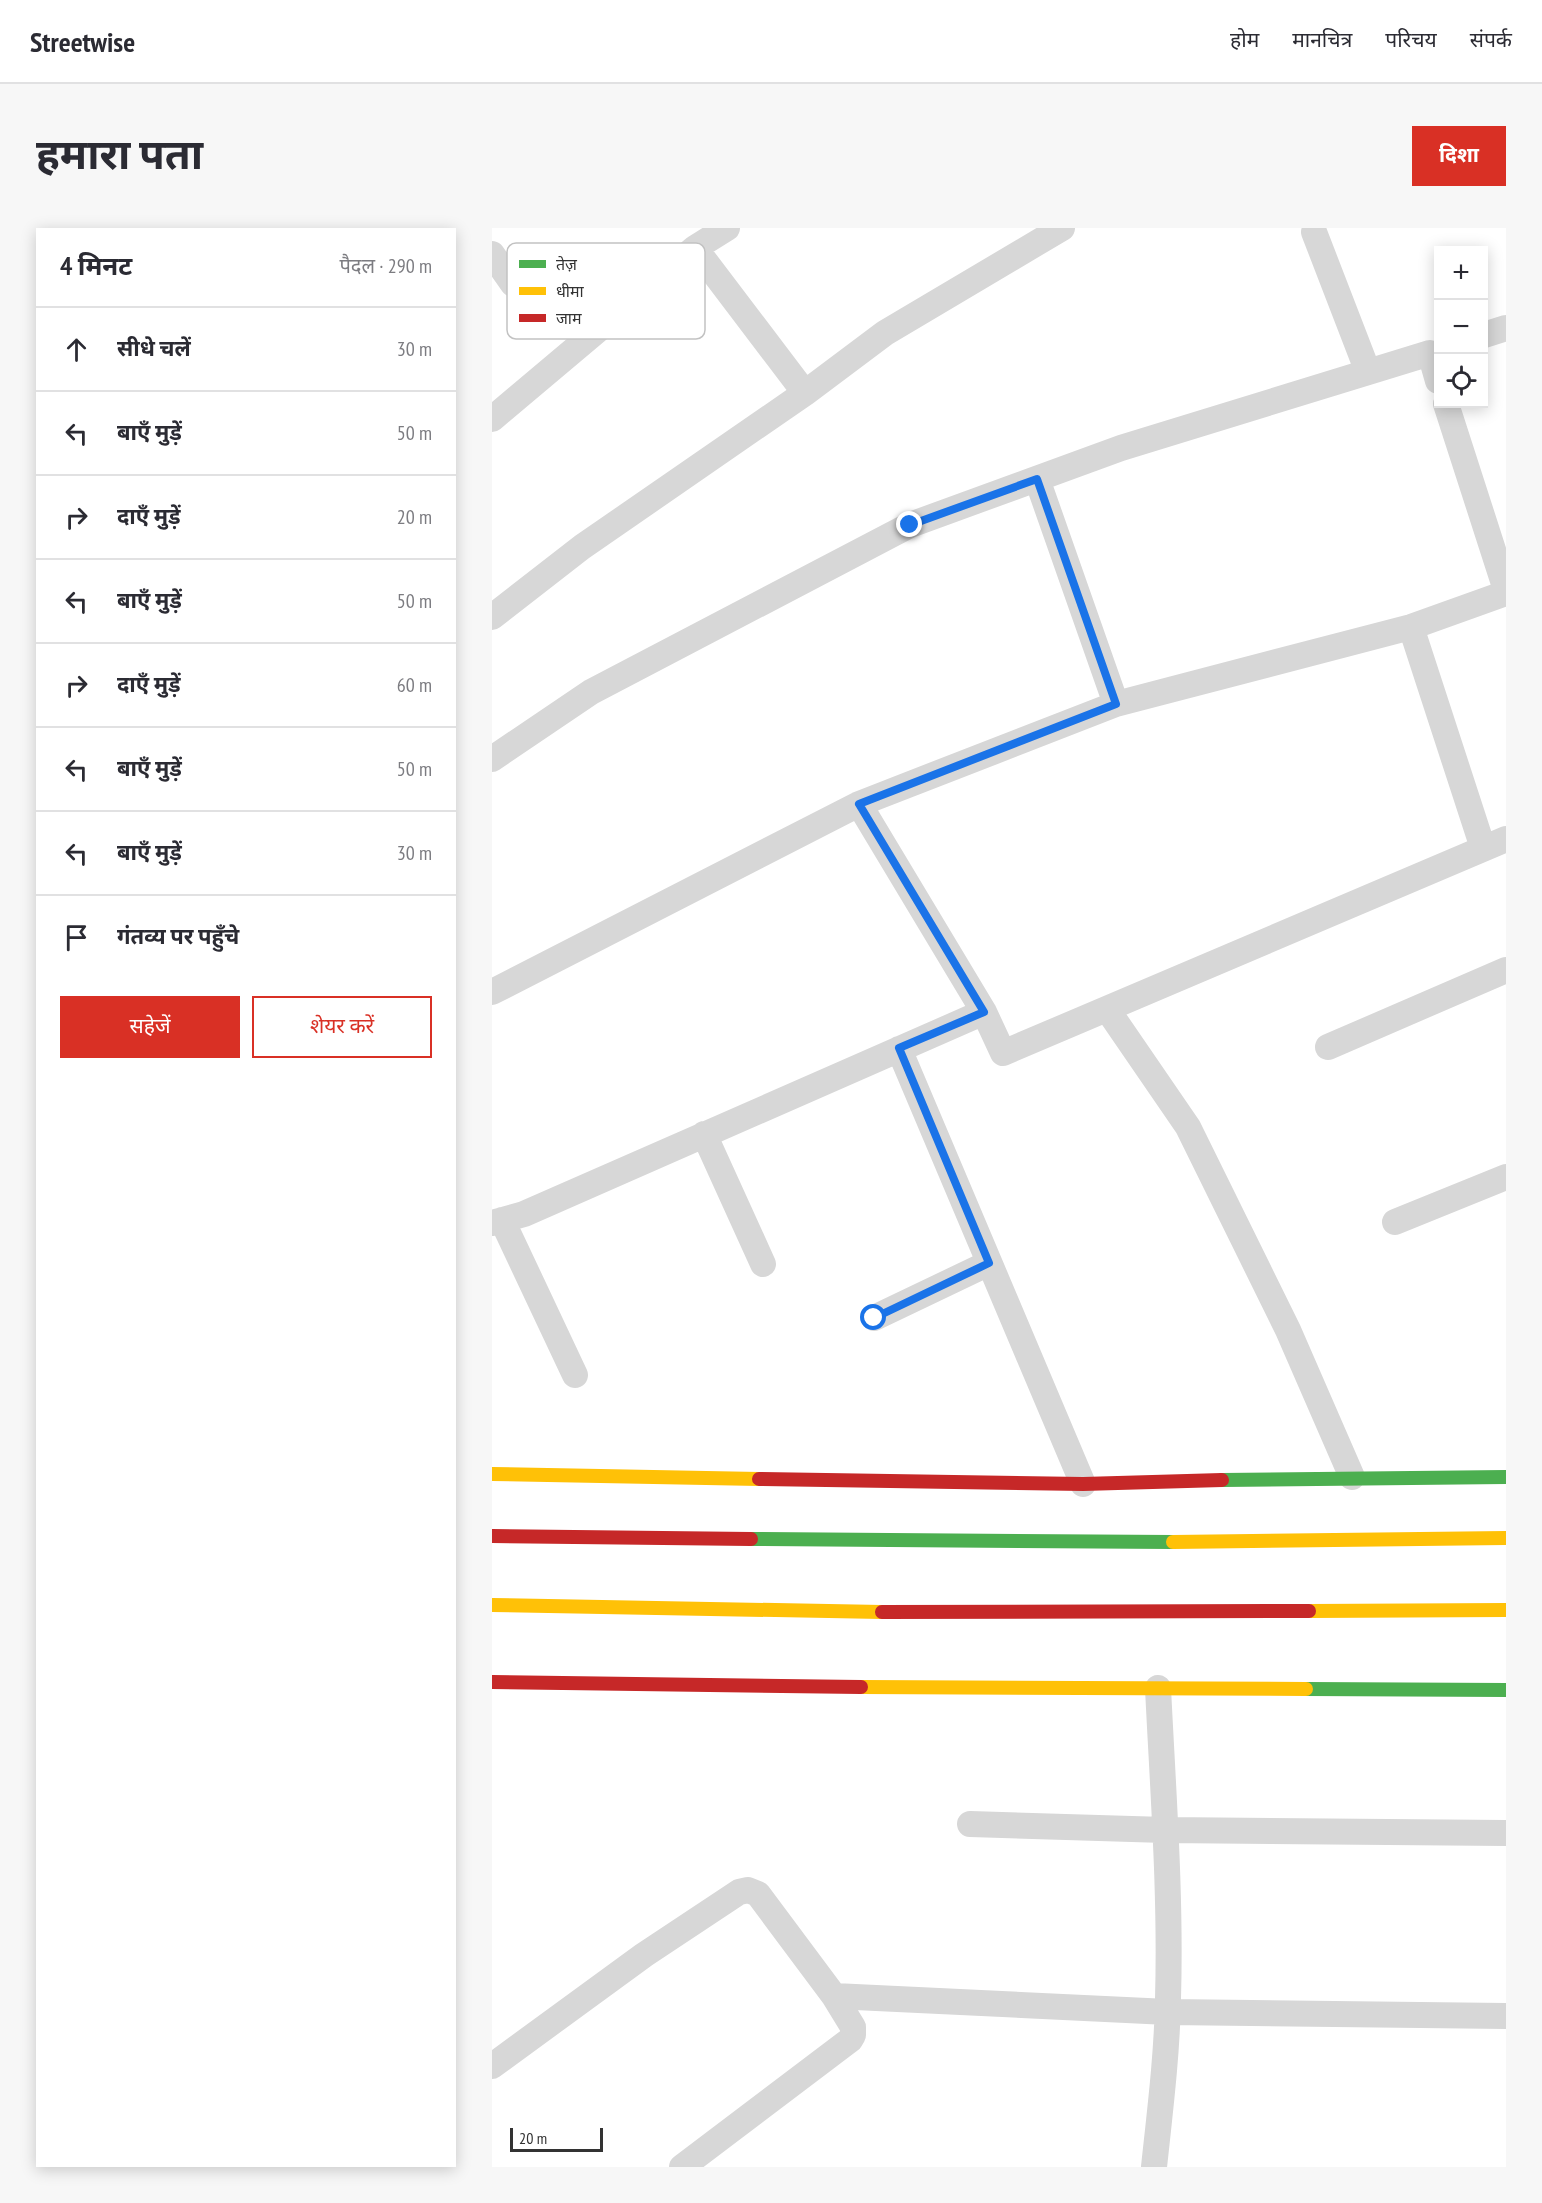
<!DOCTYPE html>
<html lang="hi">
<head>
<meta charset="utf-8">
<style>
	:root { --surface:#fff; --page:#f7f7f7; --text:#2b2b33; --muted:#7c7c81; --line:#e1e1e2; --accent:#d93025 }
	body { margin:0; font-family:"PT Sans Narrow","Noto Sans Devanagari",sans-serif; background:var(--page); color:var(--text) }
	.controls { position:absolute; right:18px; top:18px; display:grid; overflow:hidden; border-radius:0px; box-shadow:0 3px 15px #0003 }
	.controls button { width:54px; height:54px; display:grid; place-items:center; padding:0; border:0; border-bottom:2px solid var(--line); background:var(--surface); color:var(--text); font:30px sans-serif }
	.scale { position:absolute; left:18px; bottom:15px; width:93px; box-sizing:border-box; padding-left:6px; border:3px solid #333; border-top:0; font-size:16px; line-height:21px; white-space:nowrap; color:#333; -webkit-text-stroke:4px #fff; paint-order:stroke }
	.stop { position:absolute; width:18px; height:18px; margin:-14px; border:4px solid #1a73e8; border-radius:50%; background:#fff }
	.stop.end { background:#1a73e8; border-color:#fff; box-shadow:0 2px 6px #0008 }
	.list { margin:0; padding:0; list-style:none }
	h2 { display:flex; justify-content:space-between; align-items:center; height:78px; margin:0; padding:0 24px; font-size:26px }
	h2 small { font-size:20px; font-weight:400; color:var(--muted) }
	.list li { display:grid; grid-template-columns:39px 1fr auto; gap:18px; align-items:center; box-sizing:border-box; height:84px; padding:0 24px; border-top:2px solid var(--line) }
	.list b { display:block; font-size:22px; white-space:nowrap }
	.list em { font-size:20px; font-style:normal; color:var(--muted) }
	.actions { display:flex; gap:12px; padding:18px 24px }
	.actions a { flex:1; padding:14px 0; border:2px solid var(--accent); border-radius:0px; text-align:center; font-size:21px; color:var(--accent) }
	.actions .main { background:var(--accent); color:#fff }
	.icon { flex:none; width:33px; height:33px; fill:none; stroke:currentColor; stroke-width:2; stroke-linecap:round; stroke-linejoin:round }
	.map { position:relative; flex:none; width:1014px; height:1939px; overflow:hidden; border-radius:0px }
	header { display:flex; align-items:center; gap:36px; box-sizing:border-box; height:84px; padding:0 30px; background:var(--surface); border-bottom:2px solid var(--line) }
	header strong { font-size:28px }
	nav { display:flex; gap:33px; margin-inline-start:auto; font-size:21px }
	.intro { display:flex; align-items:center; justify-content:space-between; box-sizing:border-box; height:144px; padding:0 36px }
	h1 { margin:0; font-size:42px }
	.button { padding:15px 27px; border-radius:0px; background:var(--accent); color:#fff; font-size:21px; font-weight:700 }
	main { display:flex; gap:36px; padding:0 36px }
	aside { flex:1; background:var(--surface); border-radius:0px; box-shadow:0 3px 15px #0003 }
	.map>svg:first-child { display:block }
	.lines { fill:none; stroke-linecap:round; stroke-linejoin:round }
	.street { stroke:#d7d7d7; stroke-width:26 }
	.fast { stroke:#4caf50; stroke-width:14 }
	.slow { stroke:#ffc107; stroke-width:14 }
	.jam { stroke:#c62828; stroke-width:14 }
	.route { stroke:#1a73e8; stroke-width:8 }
	.key { fill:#fff; stroke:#c2c2c2; stroke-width:1.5 }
	.key-label { font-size:16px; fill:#333 }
</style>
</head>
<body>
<header>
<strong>Streetwise</strong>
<nav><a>होम</a><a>मानचित्र</a><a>परिचय</a><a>संपर्क</a></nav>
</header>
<div class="intro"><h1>हमारा पता</h1><a class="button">दिशा</a></div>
<main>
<aside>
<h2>4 मिनट<small>पैदल · 290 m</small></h2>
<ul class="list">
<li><svg class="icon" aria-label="ahead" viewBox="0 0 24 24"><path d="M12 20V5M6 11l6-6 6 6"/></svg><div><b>सीधे चलें</b></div><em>30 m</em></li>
<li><svg class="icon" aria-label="left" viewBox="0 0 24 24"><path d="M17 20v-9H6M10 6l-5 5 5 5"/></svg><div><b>बाएँ मुड़ें</b></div><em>50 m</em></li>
<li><svg class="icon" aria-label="right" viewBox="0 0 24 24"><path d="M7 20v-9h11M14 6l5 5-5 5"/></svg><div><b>दाएँ मुड़ें</b></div><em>20 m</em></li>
<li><svg class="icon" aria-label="left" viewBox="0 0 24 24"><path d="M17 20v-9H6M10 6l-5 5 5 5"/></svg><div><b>बाएँ मुड़ें</b></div><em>50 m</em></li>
<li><svg class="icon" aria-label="right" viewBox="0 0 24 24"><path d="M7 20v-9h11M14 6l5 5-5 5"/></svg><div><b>दाएँ मुड़ें</b></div><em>60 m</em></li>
<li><svg class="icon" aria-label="left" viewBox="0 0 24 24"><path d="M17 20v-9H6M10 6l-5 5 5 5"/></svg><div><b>बाएँ मुड़ें</b></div><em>50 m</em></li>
<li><svg class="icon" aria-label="left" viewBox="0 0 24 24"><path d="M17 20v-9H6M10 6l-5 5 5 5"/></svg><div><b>बाएँ मुड़ें</b></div><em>30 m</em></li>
<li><svg class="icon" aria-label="arrive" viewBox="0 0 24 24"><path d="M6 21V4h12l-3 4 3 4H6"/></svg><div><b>गंतव्य पर पहुँचे</b></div></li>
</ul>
<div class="actions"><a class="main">सहेजें</a><a>शेयर करें</a></div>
</aside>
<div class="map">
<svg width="1014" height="1939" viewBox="0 0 1014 1939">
	<rect width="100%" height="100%" fill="#fff"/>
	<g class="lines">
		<path class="street" d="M235,0l-32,20 110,145
			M822,4l54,140
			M0,26l21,30
			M992,107l22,-7
			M954,176l60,186
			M0,191l203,-171
			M545,251l79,225
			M0,389l90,-70 223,-154 80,-60 177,-105
			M919,399l72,221
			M0,531l99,-67 319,-167 211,-77 309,-95 8,28
			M367,576l125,208 19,41 503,-214
			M0,764l367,-188 257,-100 295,-77 95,-34
			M615,781l81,118 100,203 64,147
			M836,819l178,-77
			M407,821l184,435
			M212,906l59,130
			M10,992l73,155
			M903,994l111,-45
			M0,995l32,-9 460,-202
			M382,1090l115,-55
			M478,1596l195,6 341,3
			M342,1768l334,16 338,4
			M0,1838l152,-111 95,-63 9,-2 10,4 76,102 19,31v8l-3,5 -168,127
			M662,1939c6,-56 13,-112 14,-168 3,-104 -5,-208 -10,-311"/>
		<path class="fast" d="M730,1252l284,-3
			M259,1311l422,3
			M814,1461l200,1"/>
		<path class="slow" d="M0,1246l267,5
			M681,1314l333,-4
			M0,1377l390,7
			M817,1383l197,-1
			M369,1459l445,2"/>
		<path class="jam" d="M267,1251l324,5 139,-4
			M0,1308l259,3
			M390,1384l427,-1
			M0,1454l369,5"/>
	</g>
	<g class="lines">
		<path class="route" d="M382,1090l115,-55 -90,-215 85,-36 -125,-208 257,-100 -79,-225 -127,46"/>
	</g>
	<rect x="15" y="15" width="198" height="96" rx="9" class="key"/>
	<rect x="27" y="32" width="27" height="8" fill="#4caf50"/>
	<rect x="27" y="59" width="27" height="8" fill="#ffc107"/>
	<rect x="27" y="86" width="27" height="8" fill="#c62828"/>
	<g class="key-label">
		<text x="64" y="42">तेज़</text>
		<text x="64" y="69">धीमा</text>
		<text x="64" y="96">जाम</text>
	</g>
</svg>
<div class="controls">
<button>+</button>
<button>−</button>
<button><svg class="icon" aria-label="locate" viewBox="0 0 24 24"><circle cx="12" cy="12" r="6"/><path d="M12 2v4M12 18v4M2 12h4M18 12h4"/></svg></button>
</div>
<div class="scale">20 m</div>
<div class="stop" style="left:382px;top:1090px"></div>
<div class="stop end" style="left:418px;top:297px"></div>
</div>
</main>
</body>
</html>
